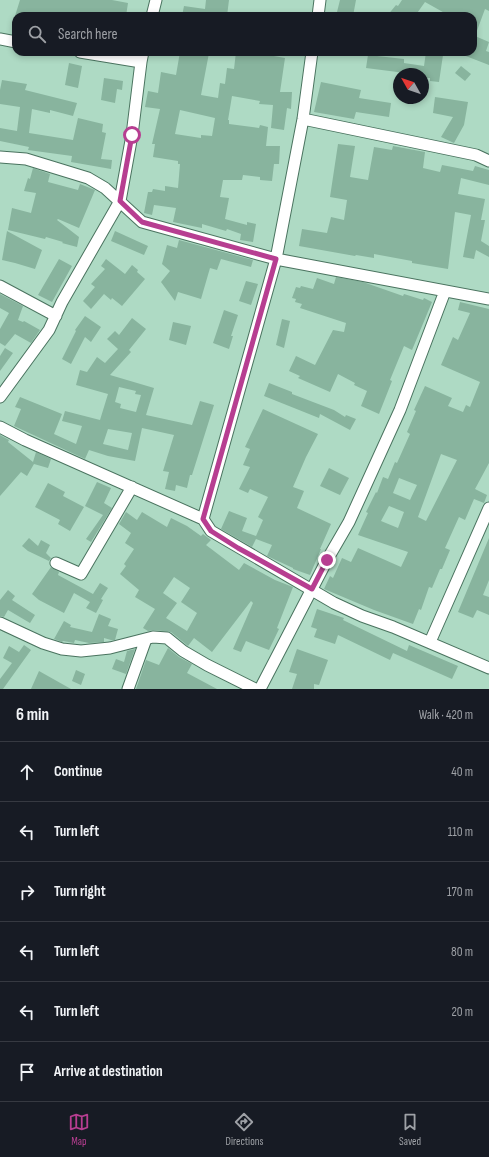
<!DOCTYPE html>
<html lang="en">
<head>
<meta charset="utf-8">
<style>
	:root { --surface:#171b24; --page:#242831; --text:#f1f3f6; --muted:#9ea1a6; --line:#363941; --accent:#b73e91 }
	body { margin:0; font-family:"Sofia Sans Condensed",sans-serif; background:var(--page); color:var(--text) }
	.compass { position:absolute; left:393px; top:68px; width:36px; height:36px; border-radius:50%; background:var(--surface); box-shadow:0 2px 6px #0003; rotate:310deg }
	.stop { position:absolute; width:12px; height:12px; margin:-9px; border:3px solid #b73e91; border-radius:50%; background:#fff }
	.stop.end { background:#b73e91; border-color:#fff; box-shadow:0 1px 4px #0008 }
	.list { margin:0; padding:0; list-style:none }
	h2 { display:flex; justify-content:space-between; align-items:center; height:52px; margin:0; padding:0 16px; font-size:17px }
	h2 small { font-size:13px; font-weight:400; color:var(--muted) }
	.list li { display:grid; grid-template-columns:26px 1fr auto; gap:12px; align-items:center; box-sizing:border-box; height:60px; padding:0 16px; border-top:1px solid var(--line) }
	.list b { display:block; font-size:15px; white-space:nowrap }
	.list em { font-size:13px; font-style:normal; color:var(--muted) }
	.icon { flex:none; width:22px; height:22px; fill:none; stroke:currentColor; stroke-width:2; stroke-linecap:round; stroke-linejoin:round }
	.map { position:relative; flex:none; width:489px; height:689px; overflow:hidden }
	.search { position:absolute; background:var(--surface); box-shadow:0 2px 6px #0003; left:12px; right:12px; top:12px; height:44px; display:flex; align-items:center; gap:10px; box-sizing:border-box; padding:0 14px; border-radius:12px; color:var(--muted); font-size:15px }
	.sheet { height:412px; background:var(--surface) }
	nav { display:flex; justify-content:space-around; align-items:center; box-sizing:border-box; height:56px; border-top:1px solid var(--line); background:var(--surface); font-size:11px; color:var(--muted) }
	nav a { display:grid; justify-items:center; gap:2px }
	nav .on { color:var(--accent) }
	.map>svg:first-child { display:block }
	.building { fill:#88b49e; fill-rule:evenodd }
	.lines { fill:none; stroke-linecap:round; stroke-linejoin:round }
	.street-casing { stroke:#4a735f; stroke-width:13 }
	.street { stroke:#fff; stroke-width:11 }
	.route { stroke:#b73e91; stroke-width:5 }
</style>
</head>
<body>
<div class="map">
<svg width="489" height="689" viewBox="0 0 489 689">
	<rect width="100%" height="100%" fill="#aedac4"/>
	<path class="building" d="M20,0h92l16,3 -2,13h-57l-13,-2 -1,2h-40z
		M206,0h23l-2,16h-45l2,-10 21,3z
		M340,0h16l-3,16h-17z
		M402,0h87v11l-4,-2 -10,27 14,6 -3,9 3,1v13l-31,-12 15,-1v-36h-23l-25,-14 -10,14h-28l9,-11 2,1z
		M180,52l29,1 -8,42 17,3 2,-15 5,1 2,-16 7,1 2,-17h15l34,6 -5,34h12l-1,17 -4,-1 -3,22 -13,-2 2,-23 -14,-1 1,-3 -28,-5 -4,24h1v4l30,4 1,-3 8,2 -2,19h14l-1,18h-5l-2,17 -12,-1v-3l-17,-2 -1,5h-19l-3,17 9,1 -4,21 22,6v-3l9,2 -3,18 -13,-2 1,-6 -14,-5 -1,2 -24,-7v4l-29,-6 3,-14 -22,-3 -2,10 -8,-2 4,-21h4l1,-3 12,2v-5l13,2 2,-24h-2v-3l-25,-4 2,-13h-3l8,-35 -15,-2 3,-16 10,2 3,-21 15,3zM180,110l35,8 -3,18 -11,-1v3l-26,-4z
		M426,52l17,3 -4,27 -9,-1v-3h-7v-4h-10l-47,-6 2,-13 36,4v4l20,3z
		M69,63l13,3 -4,22 -13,-3z
		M461,66l10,8 -6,7 -10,-8z
		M104,78l19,3 -1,9 -5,-1 -2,14 -14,-3z
		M2,80l25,4 -2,6 52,13 -4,13 -23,-6v3l-18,-4 -3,24 44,7 5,-22 25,6 -1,8 4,1 -5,26 11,1 -1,9 -40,-7 1,-6 -44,-6 1,-3 -29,-6v-13l17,3 3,-24 -20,-3v-14z
		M321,82l40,8 -2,8 32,5 -2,14 -33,-5 -2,7 -40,-7z
		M435,97l33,5 -4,23 -10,18 -13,-6 12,-20 -20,-4z
		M338,144l17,2 -5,31 18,3 6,-33 18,3 1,-4 32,6 -2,16 17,4 2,-7 31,6 2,-5 14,4v15l-28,-7 -3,16 27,5 -4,21h4l-4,21 8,5v11l-13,-7 -2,9 -11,-2 8,-42 -16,-3 -7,57 -36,-6v-2l-38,-7v4l-18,-3 -1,1 -56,-10 3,-17 25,4 4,-16 13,3 3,-20 -17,-3z
		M33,168l17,6 -2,8 30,8 2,-6 15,6 -16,38 -21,-9 -1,1 22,17 -2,10 -15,-4 1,-1 -17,-5 -1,2 -37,-9 4,-22 19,5 5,-20 -12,-2 4,-13 2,1z
		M7,231l35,19 -7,19 -20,-6 -13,-3z
		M115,231l33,15 -4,9 -33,-14z
		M179,240l74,20 -2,7 -30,-8 -4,11 -7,-2 -9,31 -23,-7 -3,9 -14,-19 9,-11 -8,-7 5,-19 10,3z
		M59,259l13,7 -20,36 -14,-7z
		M106,259l19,15 7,-9 6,5 -1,2 8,7 -23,27 -10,-8 -1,2 -7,-6 -13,15 -8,-8 12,-14 -4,-3 14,-15 -4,-3z
		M336,277l27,5 40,14 1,-2 19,6 1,-2 8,4 -20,48 -8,-4 -14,34 2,1 -13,33 -18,-8 6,-15 -13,-6 1,-2 -17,-9 -8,18 -32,-14 2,-2 -11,-5 7,-15 19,9 18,-35 11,2 2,-9 -46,-15 2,-4 -7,-2 1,-3 -4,-1 4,-11 4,1 1,-2 12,3 4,-11 17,6z
		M246,281l12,3 -7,21 -12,-4z
		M0,294l23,12 -5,14 5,2 1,-1 16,9 -9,13 -16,-9 -10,12 -5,-3v-14l9,-16 -9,-5z
		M460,302l29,7v154l-14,26 12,6 -3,8 -10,-4 -9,21 -6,-3 -14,31 5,2 -8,19h-2l-8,19 -3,-1 -8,23 -2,-1 -6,15 -39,-14 -50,-21 6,-13 3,2 9,-20 9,4 7,-14 43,19 7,-15 -50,-17 10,-22 -2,-1 10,-20 1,1 6,-16 5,2 7,-17 2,1 13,-29 -3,-2 9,-21 -2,-1 11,-24 27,12 -4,8 15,6 3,-7 4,2 10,-25 -39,-17 12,-28 5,3 12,-27 -12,-3zM441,454l16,6 -31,61 -8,-4zM399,478l18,7 -7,15 -17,-7zM389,506l15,6 -6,16 -17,-7z
		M224,310l14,5 -7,21h2l-4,13 -16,-6z
		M85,316l16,11 -10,15 -6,-5 -14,27 -9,-5 14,-28 -1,-1z
		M132,318l14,11 -17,21 2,2 -21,23 44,13 -8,27 46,10 8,-24 14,4 -22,70h-2l-3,13 -11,-3 -1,6 -10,-2 4,-17 -6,-1 11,-36 -32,-7 -7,33 -27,-5 -19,-6 -4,9 -71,-33 7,-17 -6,-2 5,-10 42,17 -8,20 22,10 6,-18 -20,-5 3,-10 35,9 8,-26 -32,-9 4,-15 7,2 10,-15 8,6 13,-14 -11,-10 8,-8 4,4zM119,387l17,4 -1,3 6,1 -5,17 -16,-4 1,-4 -6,-2zM108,429l24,4 -4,17 -25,-6z
		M282,319l8,2 -6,27 -8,-3z
		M173,322l18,4 -5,19 -17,-5z
		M5,348l8,5 -13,18v-15z
		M269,383l23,9v2l42,16 11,7 1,-2 10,4 -6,11 -30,-16 -1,4 -55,-22z
		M263,409l55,25 -12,23 -13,30 11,4 -7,17 34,16 -11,25h1l-11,26 -17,-6v-1l-26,-12 5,-11 -16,-6 -4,8 -31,-18 8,-18 18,7 -5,13 14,5 7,-16 -5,-3 10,-20 -18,-8 -2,4 -9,-4 11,-22 -7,-2 7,-16 -5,-2z
		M0,435l9,5 -1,2 25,20 3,-10 15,7 -3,9 -14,-4 -7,12 -6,-4 -21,24z
		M329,468l20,10 -9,17 -20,-9z
		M97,482l14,6 -7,15 8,5 -21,34 -5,-3 17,-24 -18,-9z
		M48,483l17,9 -2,4 21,11 -14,24 -12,-7 2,-4 -25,-13z
		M126,512l11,8 5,-8 25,15 4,-9 16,8 14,10 2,-2 8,6 -5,5 33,25 5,-7 31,17 18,7 -16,41 2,1 -10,21 -23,-9 -5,11 -8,-3 20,-46 -2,-2 -39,51 -18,-14 -6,8 -17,-14 -17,-2 -6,1 -5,-3 12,-19 -20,-12 4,-7 -19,-16 6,-8 -2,-2 10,-15 -9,-6 6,-10 -12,-9zM174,577l16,11 -9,14 16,11 -10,18 -21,-13 11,-15 -14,-10z
		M29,538l9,8 3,-6 9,5 -4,8 5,5 -2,3 -21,-10 -6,-5z
		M489,538v42l-6,15 6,2v18l-12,-5 -4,8 -15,-6z
		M51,567l8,5 -1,3 35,19 7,-11 8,5 -7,11 2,1 -7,13 -10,-5 4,-6 -16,-9 -10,20 -25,-13 -7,-6z
		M8,590l7,6 -3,4 23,15 -5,8 -22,-13 -4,7 -4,-1v-16z
		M317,609l27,9 -1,2 64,31 2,-6 49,21 -6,13 -59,-26 -3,7 -52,-25 -3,9 -21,-7 3,-8 -6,-2z
		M99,614l12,5 -3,7 10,3 -3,11h-4l-7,-2v4l-15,1 -14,-3 -1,3 -11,-2 -1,1 -8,-3 10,-18 7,4 -1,2 22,5z
		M24,645l7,5 -28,39h-3v-10l12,-16 -9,-5 6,-12 10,6z
		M168,648l11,9 13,7 -5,9 30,16h-81l10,-29 13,5z
		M135,649l-9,25 -14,-5 4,-10 8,3 3,-11z
		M297,649l31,11 -9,25 -5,-1v5h-22l5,-15 -8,-2z
		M76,670l9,4 -4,11 -9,-4z
		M39,671l32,18h-40z"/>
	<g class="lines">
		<g class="street-casing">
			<path id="street" d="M152,16l4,-16
				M318,16l2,-16
				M0,39l16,3
				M80,52l61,10
				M303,119l173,36 13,6
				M0,157l26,2 62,19 17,10 37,34 134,37 213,40
				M0,286l56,30
				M0,397l49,-67 13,-28 58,-101 12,-66 9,-73 2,-10
				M0,427l25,13 178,79 8,12 123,72 28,13 31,11 96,41
				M203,519l73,-260 27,-140 9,-67
				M56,563l25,11 51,-87
				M0,623l43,20 19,6 19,2 29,-3 43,-11 14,1 16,13 24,14 48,24
				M430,642l59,-134
				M128,689l18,-50
				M260,689l67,-129 22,-38 51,-112 45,-119"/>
		</g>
		<use href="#street" class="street"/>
	</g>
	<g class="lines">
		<path class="route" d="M132,135l-12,66 22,21 134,37 -73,260 8,12 27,17 74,41 15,-29"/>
	</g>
</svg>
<svg class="compass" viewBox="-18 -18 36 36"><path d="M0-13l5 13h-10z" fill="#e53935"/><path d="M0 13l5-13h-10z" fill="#9ea1a6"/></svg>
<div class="stop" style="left:132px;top:135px"></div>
<div class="stop end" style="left:327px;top:560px"></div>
<div class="search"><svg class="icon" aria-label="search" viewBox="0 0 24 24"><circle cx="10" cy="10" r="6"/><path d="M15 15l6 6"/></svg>Search here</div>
</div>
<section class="sheet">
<h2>6 min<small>Walk · 420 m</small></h2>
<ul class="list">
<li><svg class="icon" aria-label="ahead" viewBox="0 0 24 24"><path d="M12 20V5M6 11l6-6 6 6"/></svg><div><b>Continue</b></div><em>40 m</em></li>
<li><svg class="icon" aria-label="left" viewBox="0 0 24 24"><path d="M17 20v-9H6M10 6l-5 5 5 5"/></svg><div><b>Turn left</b></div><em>110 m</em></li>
<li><svg class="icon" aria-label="right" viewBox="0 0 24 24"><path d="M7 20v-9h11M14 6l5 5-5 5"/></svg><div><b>Turn right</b></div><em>170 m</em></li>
<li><svg class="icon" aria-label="left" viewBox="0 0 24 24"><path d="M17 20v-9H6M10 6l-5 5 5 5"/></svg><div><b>Turn left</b></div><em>80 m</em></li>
<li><svg class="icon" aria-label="left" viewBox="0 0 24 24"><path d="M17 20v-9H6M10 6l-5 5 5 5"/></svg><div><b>Turn left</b></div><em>20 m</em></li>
<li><svg class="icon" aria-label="arrive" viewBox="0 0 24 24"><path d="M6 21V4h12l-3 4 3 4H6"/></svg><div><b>Arrive at destination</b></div></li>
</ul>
</section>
<nav>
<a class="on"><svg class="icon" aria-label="map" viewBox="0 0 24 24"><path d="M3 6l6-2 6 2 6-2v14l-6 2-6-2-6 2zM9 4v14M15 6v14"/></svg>Map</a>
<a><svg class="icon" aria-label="directions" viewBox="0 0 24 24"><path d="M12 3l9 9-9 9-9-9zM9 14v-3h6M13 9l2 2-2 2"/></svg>Directions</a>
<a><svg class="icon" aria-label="saved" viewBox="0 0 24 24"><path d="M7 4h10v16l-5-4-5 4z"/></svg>Saved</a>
</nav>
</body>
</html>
